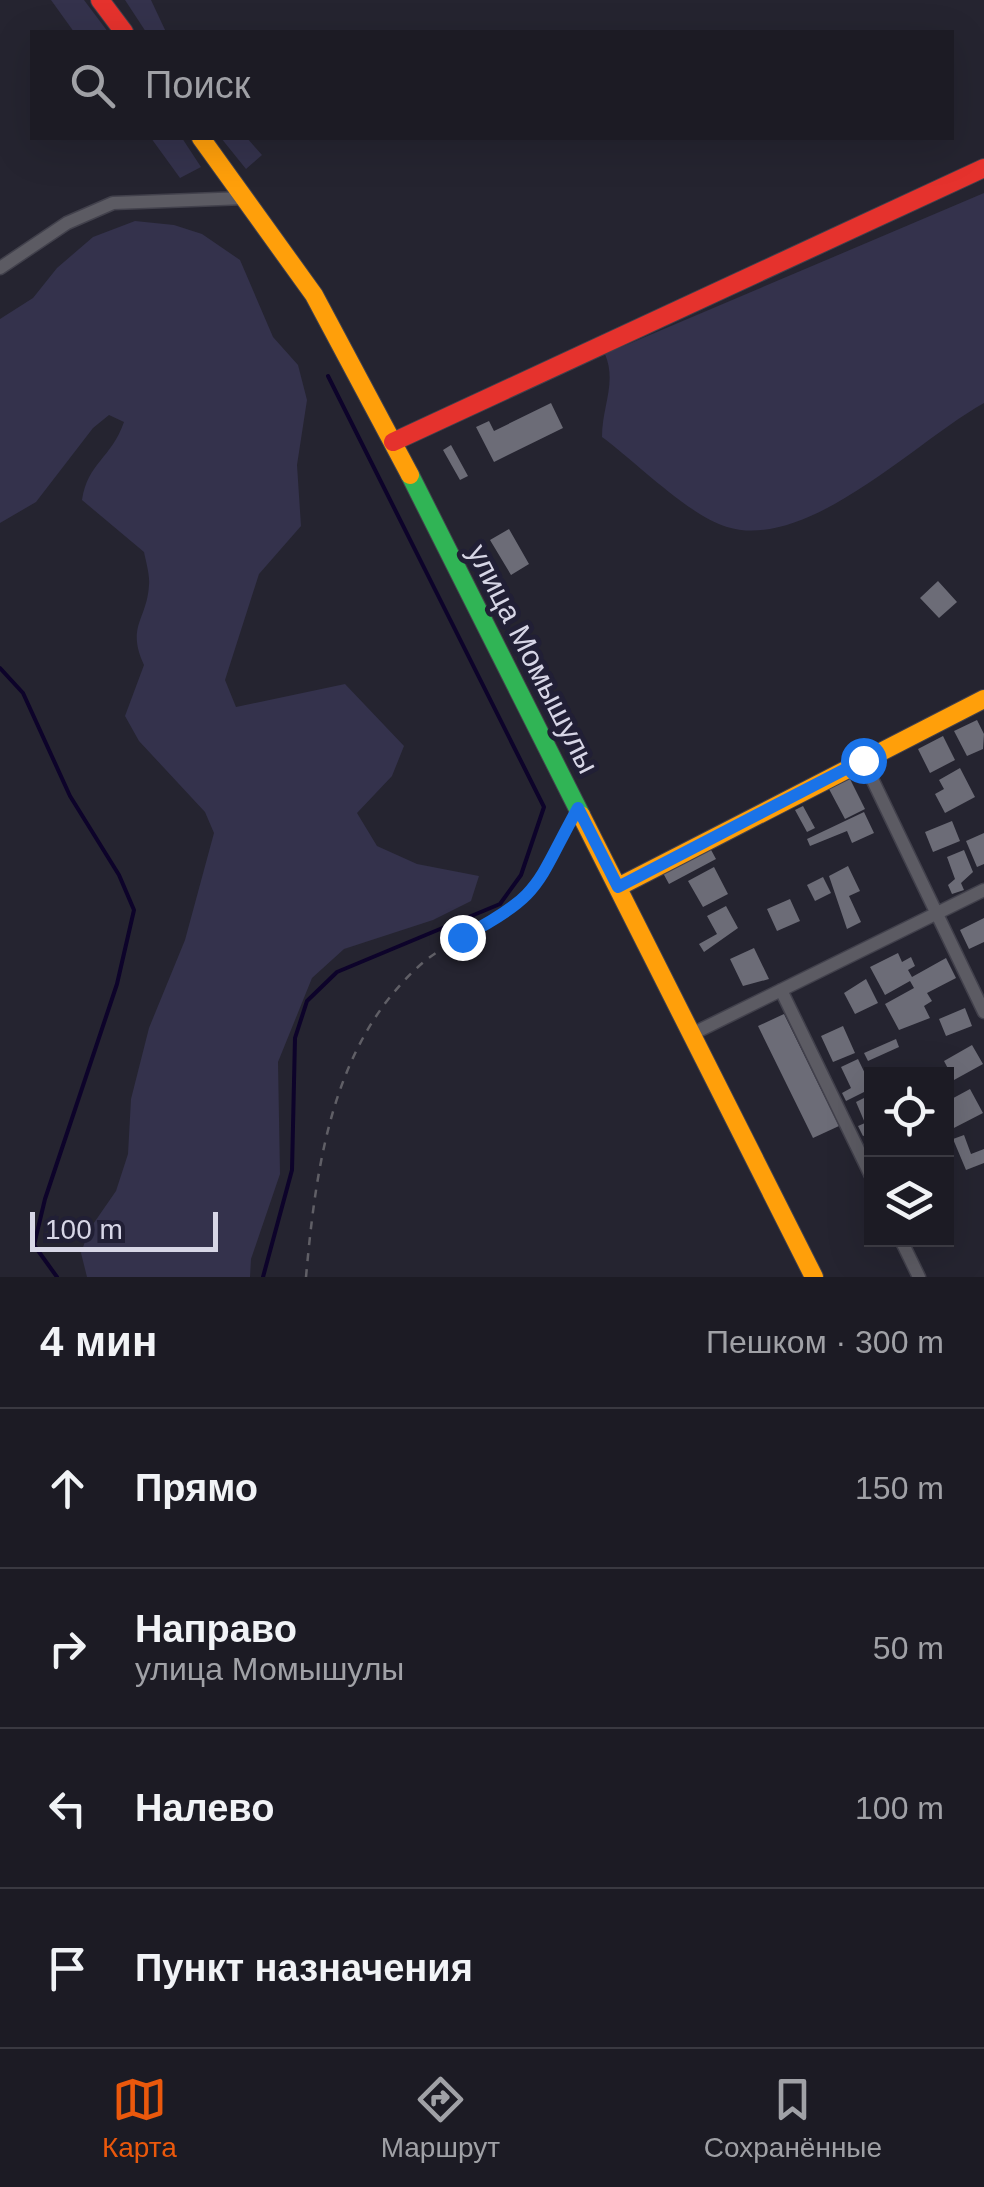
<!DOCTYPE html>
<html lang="ru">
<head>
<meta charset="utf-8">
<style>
	:root { --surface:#1c1b24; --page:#25242c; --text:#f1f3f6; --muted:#a0a1a6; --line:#3a3941; --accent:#ea580c }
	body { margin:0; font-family:Arial,sans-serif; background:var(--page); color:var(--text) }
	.controls { position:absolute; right:30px; bottom:30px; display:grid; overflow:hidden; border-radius:0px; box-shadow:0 10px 40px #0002 }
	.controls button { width:90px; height:90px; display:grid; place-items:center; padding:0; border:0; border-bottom:2px solid var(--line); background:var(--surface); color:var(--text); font:50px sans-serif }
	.scale { position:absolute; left:30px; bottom:25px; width:188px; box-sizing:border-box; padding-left:10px; border:5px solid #d7d6e6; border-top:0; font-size:28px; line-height:35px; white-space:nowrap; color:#d7d6e6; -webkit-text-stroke:8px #211f35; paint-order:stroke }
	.stop { position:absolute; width:30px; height:30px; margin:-22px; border:8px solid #1a73e8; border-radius:50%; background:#fff }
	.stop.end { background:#1a73e8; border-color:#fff; box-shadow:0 2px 10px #0008 }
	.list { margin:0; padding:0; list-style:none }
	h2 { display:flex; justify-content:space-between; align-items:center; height:130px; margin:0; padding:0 40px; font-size:42px }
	h2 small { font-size:32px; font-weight:400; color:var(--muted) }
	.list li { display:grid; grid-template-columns:65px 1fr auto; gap:30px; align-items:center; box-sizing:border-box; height:160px; padding:0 40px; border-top:2px solid var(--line) }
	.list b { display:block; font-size:38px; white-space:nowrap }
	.list p { margin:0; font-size:32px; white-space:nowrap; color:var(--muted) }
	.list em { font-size:32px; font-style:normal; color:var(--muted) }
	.icon { flex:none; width:55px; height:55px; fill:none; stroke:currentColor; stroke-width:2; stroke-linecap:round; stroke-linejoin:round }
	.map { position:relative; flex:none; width:984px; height:1277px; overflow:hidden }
	.search { position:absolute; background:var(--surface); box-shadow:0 10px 40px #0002; left:30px; right:30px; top:30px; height:110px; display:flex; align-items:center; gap:25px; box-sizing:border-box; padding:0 35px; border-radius:0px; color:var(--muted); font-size:38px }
	.sheet { height:770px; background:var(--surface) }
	nav { display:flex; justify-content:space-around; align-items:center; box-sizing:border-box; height:140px; border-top:2px solid var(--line); background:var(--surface); font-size:28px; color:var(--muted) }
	nav a { display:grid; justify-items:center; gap:5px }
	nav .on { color:var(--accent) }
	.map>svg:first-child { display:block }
	.green { fill:#34324c }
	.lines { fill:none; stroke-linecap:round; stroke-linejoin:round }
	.stream { stroke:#0d032a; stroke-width:4 }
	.building { fill:#6c6c77 }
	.street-casing { stroke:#42414c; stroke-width:15 }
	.fast-casing { stroke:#42414c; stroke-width:20 }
	.slow-casing { stroke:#42414c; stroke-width:20 }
	.jam-casing { stroke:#42414c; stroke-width:20 }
	.path { stroke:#605f66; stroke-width:2.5; stroke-dasharray:8 8; stroke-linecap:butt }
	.street { stroke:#5c5b63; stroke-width:12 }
	.fast { stroke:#30b455; stroke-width:18 }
	.slow { stroke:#ff9f0a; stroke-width:18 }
	.jam { stroke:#e5322d; stroke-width:18 }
	.route { stroke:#1a73e8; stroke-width:12 }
	.labels { text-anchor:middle; stroke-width:10; stroke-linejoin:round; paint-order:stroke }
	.street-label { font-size:30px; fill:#d7d6e6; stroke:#211f35 }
</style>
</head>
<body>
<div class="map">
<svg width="984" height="1277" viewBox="0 0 984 1277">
	<rect width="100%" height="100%" fill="#252430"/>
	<path class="green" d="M51,0h33l24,32h-34z
		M125,0h26l15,32h-20z
		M151,138h31l19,29 -21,11z
		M221,138h26l15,17 -16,14z
		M984,193v210c-67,37 -176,149 -257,124 -39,-12 -91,-65 -125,-90 0,-31 15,-54 3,-83z
		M135,221l39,4 28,9 38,26 33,77 25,28 9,35 -10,65 4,61 -42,48 -34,106 11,27 109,-23 59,62 -12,30 -35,37 20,33 40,18 62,12 -8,25 -38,19 -89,29 -32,29 -34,84 2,112 -29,85 -1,18h-163l-6,-24 8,-23 27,-39 12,-37 3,-55 18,-71 36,-88 29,-107 -9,-21 -66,-71 -14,-25 19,-51c-18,-39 3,-45 5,-80 1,-10 -3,-23 -5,-33l-62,-52c6,-38 29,-41 42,-78l-15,-7 -16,13 -57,74 -36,21v-204l33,-21 24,-30 36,-31z"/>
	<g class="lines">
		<path class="stream" d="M0,668l23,25 47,103 49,79 15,35 -17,74 -72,215 -11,46 23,32
			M263,1277l29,-107 3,-132 12,-37 30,-29 163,-68 21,-29 23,-68 -216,-431"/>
	</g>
	<path class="building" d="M551,403l12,25 -69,34 -18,-35 13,-6 5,10z
		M451,445l17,31 -8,4 -17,-30z
		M509,529l20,35 -18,11 -21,-35z
		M938,581l19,21 -18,16 -19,-20z
		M977,720l7,14 -1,15 -16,7 -13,-25z
		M943,736l12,24 -25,13 -12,-24z
		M960,768l15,29 -30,16 -10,-19 9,-5 -5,-9z
		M850,779l15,30 -20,10 -16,-30z
		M803,806l12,22 -8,4 -12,-22z
		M864,812l10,21 -22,10 -5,-12 -37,15 -3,-7z
		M952,821l8,20 -27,11 -8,-20z
		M984,833v31l-7,3 -11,-26z
		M710,848l6,11 -47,25 -6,-11z
		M964,850l9,22 -12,11 3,7 -12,4 -4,-9 7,-6 -8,-22z
		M848,866l12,25 -11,5 12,26 -14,7 -18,-53z
		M714,867l14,27 -25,13 -15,-26z
		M823,877l8,16 -16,8 -8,-16z
		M790,899l10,22 -23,10 -10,-22z
		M726,906l12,22 -34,24 -5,-8 18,-10 -10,-18z
		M984,918v24l-15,7 -9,-19z
		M754,948l15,31 -26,7 -13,-27z
		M898,953l4,9 9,-5 4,9 -7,4 4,7 34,-19 10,20 -29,15 5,8 -8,5 6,12 -31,12 -14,-26 29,-16 -4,-7 -25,14 -15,-28z
		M866,979l12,24 -23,11 -11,-21z
		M965,1008l7,18 -26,10 -7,-17z
		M784,1014l55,112 -26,12 -55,-112z
		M843,1026l12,27 -22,9 -12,-26z
		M896,1039l3,8 -31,14 -4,-8z
		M972,1045l11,19 -29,16 -10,-19z
		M858,1059l14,29 -26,13 -4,-8 9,-5 -10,-21z
		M970,1089l13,24 -33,17 -4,-28z
		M872,1094v39l-9,3 -5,-10 7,-3 -9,-21z
		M964,1135l7,19 13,-5v14l-18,7 -13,-31z"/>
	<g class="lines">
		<g class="street-casing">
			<path id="street" d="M0,268l67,-45 46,-20 132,-5
				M863,760l121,252
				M781,990l91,188
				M690,1035l294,-145
				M901,1240l18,37"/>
		</g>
		<g class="fast-casing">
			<path id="fast" d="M410,475l171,340"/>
		</g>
		<g class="slow-casing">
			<path id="slow" d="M201,138l113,157 96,180
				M581,815l233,462
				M618,887l366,-188"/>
		</g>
		<g class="jam-casing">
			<path id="jam" d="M100,0l24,32
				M393,442l591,-274"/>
		</g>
		<path class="path" d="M306,1277c10,-111 26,-231 112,-310 34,-32 85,-41 116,-75 16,-20 23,-46 35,-68"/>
		<use href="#street" class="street"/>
		<use href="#fast" class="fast"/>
		<use href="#slow" class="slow"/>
		<use href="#jam" class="jam"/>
	</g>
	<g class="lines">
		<path class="route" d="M462,937c82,-42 74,-54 116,-129l40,79 245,-127"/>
	</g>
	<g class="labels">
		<g class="street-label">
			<text transform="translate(533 659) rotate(63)" y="10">улица Момышулы</text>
		</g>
	</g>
</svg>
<div class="controls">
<button><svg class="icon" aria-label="locate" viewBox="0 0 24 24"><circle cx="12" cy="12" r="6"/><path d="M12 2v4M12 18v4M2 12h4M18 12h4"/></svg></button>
<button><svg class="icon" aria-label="layers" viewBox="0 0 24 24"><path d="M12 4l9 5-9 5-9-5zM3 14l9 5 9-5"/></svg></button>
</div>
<div class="scale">100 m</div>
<div class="stop" style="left:863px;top:760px"></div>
<div class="stop end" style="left:462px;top:937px"></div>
<div class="search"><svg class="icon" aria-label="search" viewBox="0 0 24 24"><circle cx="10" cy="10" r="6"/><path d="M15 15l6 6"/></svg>Поиск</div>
</div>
<section class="sheet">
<h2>4 мин<small>Пешком · 300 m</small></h2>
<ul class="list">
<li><svg class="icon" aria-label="ahead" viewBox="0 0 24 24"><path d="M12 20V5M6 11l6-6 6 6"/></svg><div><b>Прямо</b></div><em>150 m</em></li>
<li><svg class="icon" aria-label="right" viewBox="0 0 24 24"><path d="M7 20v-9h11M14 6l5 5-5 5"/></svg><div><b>Направо</b><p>улица Момышулы</p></div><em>50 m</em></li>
<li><svg class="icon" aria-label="left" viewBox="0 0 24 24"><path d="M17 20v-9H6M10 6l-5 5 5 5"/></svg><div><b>Налево</b></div><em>100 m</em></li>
<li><svg class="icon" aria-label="arrive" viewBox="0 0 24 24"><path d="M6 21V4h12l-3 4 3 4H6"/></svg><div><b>Пункт назначения</b></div></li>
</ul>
</section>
<nav>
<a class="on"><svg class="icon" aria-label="map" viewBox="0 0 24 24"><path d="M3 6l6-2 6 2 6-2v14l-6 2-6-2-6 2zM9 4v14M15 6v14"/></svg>Карта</a>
<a><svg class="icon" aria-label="directions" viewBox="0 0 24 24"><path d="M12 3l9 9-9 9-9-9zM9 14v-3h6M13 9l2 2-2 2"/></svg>Маршрут</a>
<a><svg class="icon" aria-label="saved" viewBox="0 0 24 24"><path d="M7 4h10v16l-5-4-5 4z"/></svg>Сохранённые</a>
</nav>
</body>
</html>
